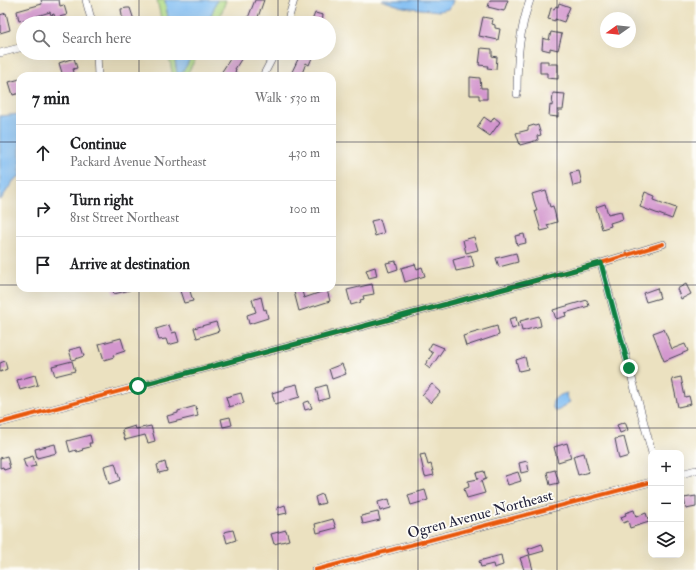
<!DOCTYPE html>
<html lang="en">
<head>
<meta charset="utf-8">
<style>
	:root { --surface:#fff; --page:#f2f2f2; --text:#202124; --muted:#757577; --line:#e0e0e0 }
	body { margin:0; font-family:"IM FELL Double Pica",serif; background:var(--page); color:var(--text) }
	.controls { position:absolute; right:12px; bottom:12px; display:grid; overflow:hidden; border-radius:8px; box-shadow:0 4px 16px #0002 }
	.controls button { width:36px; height:36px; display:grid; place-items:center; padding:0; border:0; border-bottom:1px solid var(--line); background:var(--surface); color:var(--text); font:20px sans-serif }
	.compass { position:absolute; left:600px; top:12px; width:36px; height:36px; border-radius:50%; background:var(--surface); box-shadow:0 4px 16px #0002; rotate:255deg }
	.stop { position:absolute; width:12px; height:12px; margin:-9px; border:3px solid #0b8043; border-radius:50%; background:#fff }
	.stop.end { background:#0b8043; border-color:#fff; box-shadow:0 1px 4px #0008 }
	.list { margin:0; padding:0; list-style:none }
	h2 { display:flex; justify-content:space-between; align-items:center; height:52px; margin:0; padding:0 16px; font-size:17px }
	h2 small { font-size:13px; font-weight:400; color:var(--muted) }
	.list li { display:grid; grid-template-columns:26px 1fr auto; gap:12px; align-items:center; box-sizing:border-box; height:56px; padding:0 16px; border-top:1px solid var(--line) }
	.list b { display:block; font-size:15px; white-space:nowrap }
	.list p { margin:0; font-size:13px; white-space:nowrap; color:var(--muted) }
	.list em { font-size:13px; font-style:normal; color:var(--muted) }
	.icon { flex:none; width:22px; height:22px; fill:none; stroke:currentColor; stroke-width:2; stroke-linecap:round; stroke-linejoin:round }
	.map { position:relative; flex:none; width:696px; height:570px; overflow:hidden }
	.search { position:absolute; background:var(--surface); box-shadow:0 4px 16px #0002; left:16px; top:16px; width:320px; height:44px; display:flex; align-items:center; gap:10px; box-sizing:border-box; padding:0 14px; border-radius:22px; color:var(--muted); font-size:15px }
	.panel { position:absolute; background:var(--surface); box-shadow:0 4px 16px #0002; left:16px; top:72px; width:320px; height:220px; border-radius:12px }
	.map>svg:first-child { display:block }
	.green { fill:#afda85; stroke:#687e60 }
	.water { fill:#80bdf3; stroke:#517097 }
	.building { fill:#d396ce }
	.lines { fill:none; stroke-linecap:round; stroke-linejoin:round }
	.minor-casing { stroke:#403f4f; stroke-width:8 }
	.minor { stroke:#fff; stroke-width:7 }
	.cycleway-casing { stroke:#fdfcf7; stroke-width:6 }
	.cycleway { stroke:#e8590c; stroke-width:4 }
	.route { stroke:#0b8043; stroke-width:5 }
	.grid { fill:none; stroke:#22223b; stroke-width:1; stroke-opacity:0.55 }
	.labels { text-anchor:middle; stroke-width:3.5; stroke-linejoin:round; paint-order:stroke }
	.street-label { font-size:15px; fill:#22223b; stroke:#fdfcf7 }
</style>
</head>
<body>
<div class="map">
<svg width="696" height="570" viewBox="0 0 696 570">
	<rect width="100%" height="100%" fill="#fdfcf7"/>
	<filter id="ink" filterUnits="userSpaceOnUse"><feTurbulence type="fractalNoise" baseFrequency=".025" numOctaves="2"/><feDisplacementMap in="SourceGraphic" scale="8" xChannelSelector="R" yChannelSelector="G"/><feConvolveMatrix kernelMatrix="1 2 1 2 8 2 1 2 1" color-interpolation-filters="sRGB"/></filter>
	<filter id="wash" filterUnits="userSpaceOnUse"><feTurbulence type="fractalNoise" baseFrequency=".012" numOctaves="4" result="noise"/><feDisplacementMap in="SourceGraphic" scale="16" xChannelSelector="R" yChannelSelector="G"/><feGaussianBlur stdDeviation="0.9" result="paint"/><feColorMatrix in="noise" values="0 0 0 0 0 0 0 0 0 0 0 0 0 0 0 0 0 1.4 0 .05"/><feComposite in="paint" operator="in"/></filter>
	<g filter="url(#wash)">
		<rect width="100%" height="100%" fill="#ebe1c0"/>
		<path class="green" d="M157,0h8l4,23h-7z
			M217,0h9l-6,17 -4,6h-8z
			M168,53h6l2,15 11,-3 5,-12h7l-13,23h-13z"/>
		<path class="water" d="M165,0h52l-9,23h-39z
			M381,0h72l-2,6 -3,3 -9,2 -36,-4z
			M174,53h18l-5,12 -7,10 -3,-2z
			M20,114v62l-6,4 -14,21v-85z
			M567,393l-1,3 4,6c-5,2 -9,9 -15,9 -8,-11 4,-16 12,-18z"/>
		<g id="blocks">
			<path class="building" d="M41,0h18l1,6 4,-1 3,10 -12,3 -1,-4 -3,1 -1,-3 -13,4 2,7h-11l-1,-2 -3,1v-2l-5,1 -2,-10 25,-7z
				M255,0h9l-6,17 1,1 -2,5h-11z
				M490,0h18l-4,11 -16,-4z
				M559,3l11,4 -6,15 -9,-3v2l-7,-2 3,-11 3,1 2,-3 2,1z
				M127,8h3l5,15h-12l-2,-14z
				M6,13l4,17 -10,3v-18z
				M315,13l8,2 -1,8h-11z
				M483,17l10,2 -1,5 3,1v3l5,1 -2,11 -19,-4z
				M551,32l11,2 -4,16 -8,-2v3l-8,-2 1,-11 6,2z
				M481,48l11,1v7l5,1 -1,12 -9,-1 1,-2 -9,-1z
				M234,53h11l-10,16h1l-1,3 7,4h-23z
				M301,53h13l-5,12 -3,-2 -5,13h-11z
				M74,58l3,10 -4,1 2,7h-12l-4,-13z
				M540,61h8v3h10v15l-11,-1v-5h-7z
				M470,77l10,1 1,10h6v11h-8v-4h-9z
				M20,79v14l-7,2 -4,-13z
				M553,93l12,1 -2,16h-5v7l-9,-1 1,-11 2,1z
				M484,117l7,5 3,-5 6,5 -10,14 -13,-9z
				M534,125l1,1 3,-1 3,10 -4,1 1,4 -18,5 -4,-12 12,-3v-3z
				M579,171l3,13 -9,2 -3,-13z
				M545,190l5,17 3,-1 4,16 -10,3 2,4 -8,2 -6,-20h2l-5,-17z
				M645,192l10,4 -1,4 22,8 -4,11 -32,-12z
				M605,204l3,10 13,-3 2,8 -13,4 1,3 -9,3 -6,-22z
				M380,219l4,14 -9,3 -4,-15z
				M524,234l2,9 -9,2 -2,-9z
				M474,237l4,13 -12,3 -3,-13z
				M516,253l2,9 -19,5 -3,-9z
				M471,255l3,11 -3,1v1l-15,3 -3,-11z
				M396,261l2,8 -9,3 -3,-9z
				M415,264l2,5 5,-2 3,9 -20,6 -4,-14z
				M375,267l2,9 -8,2 -3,-8z
				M372,284l2,10 -11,2 1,3 -4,1 1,2 -10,3 -4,-15z
				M686,284l5,10 -10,5 -4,-10z
				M112,288h18v2l-16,4z
				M189,288l4,13 -9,2 -4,-12z
				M293,288h8l3,10 23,-8 3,11 -31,10z
				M657,288l3,10 -14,4 -3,-9z
				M261,297l3,13 2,-1 2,9 -19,6 -2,-9 9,-3 -4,-12z
				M587,300l2,6 -24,7 1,3 -10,3 -3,-9z
				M539,316l2,10 -19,5 -2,-10z
				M516,317l2,10 -6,2 -3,-10z
				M216,322l3,9 -22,7 -3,-10z
				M169,325l3,8 4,-1 3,10 -11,3 -2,-6 -7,1 -3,-11z
				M497,326l2,9 -33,11 -3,-10z
				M664,329l8,20 13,-5 3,7 -24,10 -11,-28z
				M121,338l4,13 -12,4 1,2 -10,3 -5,-16z
				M432,343l12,5 -14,21 -5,-4 8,-12 -5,-3z
				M81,347l3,9 -12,4 -3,-10z
				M525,357l3,12 -9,2 -3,-11z
				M5,361l2,8 -7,3v-9z
				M72,361l3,10 -20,5 -3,-10z
				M342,364l4,10 -14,5 -3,-10z
				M35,375l3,10 -18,5 -3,-10z
				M681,377l4,20 4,-1 2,8 -13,3 -6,-28z
				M297,384l3,13 -25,7 -3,-11 13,-4v-2z
				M432,384l9,8 -10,11 -9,-8z
				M326,385l3,13 -10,3 -3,-13z
				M241,393l3,10 -15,4 -3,-10z
				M309,401l3,7 -7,2 -2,-7z
				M196,406l2,10 -29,7 -2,-7 11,-3v-2z
				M230,417l2,8 -9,2 -2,-8z
				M625,422l3,8 -8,3 -3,-8z
				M135,426l1,3 15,-3 4,15 -7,2 -3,-8 -20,5 -3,-10z
				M90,435l2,8h-3l1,4 -8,2 1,1 -6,2 -1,-2 -6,2 -3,-11z
				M624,437l5,19 -10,3 -4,-20z
				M567,443l4,15 -13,4 -4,-15z
				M55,444l2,9 -20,5 -2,-9z
				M584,453l5,19 -11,3 -5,-19z
				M425,454l3,11 3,-1 3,11 -9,2 -5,-22z
				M7,456l3,12 -6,2 -1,-3 -3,1v-10z
				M33,456l3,10 -10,2 -3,-9z
				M527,461l2,10 -8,2 -2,-10z
				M165,462l2,9 -8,2 -2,-8z
				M115,463l5,17 -11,4 -5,-18z
				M555,470l4,13 -9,2 -3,-13z
				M484,471l2,8 -5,2 4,12 -18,5 -3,-9 5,-2 -1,-6 10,-2 -2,-6z
				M518,472l3,9 -13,4 -3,-9z
				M425,490l3,10 -17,5 -3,-10z
				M322,494l3,9 -8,2 -2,-8z
				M696,496v11l-10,2 -2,-11z
				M389,499l2,9 -11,3 -2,-9z
				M285,505l2,8 -9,2 -1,-7z
				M634,510l2,7 10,-4 3,9 -19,6 -2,-7 -5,2 -2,-6 5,-2 -1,-2z
				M378,512l2,8 -17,4 -2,-8z
				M333,519l3,9 -19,5 -2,-9z
				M233,530l3,10 -9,3 -3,-11z
				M286,530l3,10 -15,4 -3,-10z
				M542,544l2,7 -14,4 -2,-6z
				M501,555l2,10 -9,3 -1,-4 -12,3 -2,-6z
				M529,555l4,15h-9l-4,-12z"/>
		</g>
	</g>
	<g filter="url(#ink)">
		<use href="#blocks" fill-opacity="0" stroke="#403f4f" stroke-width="1"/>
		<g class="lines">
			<g class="minor-casing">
				<path id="minor" d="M86,0l6,23
					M287,23l7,-23
					M0,53l23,-6
					M97,53l1,23
					M263,76l12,-23
					M517,94c0,-32 2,-63 13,-94
					M601,263l51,190
					M0,423l601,-160 62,-19
					M681,474l15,-4
					M315,570l336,-88"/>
			</g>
			<use href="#minor" class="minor"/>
			<g class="cycleway-casing">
				<path id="cycleway" d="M0,423l601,-160 62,-19
					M315,570l336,-88"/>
			</g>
			<use href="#cycleway" class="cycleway"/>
		</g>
	</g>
	<g class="lines" filter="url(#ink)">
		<path class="route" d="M138,386l463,-123 28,105"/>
	</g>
	<path class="grid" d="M139,0v23M278,0v23M418,0v570M557,0v570M139,53v23M278,53v23M0,142h20M332,142h364M0,285h20M332,285h364M139,288v282M278,288v282M0,428h696"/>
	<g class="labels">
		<g class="street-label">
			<text transform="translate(480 514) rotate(-15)" y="5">Ogren Avenue Northeast</text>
		</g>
	</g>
</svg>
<div class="controls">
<button>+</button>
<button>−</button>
<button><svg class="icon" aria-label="layers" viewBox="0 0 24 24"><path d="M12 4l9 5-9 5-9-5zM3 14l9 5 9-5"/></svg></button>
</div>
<svg class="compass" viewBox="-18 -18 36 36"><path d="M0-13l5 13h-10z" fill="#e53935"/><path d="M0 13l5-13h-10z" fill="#757577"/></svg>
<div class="stop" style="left:138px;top:386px"></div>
<div class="stop end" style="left:629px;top:368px"></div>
<div class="search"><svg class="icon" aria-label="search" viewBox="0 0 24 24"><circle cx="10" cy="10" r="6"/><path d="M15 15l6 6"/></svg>Search here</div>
<section class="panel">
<h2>7 min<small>Walk · 530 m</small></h2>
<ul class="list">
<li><svg class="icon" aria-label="ahead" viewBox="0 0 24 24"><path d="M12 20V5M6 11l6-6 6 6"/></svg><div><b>Continue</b><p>Packard Avenue Northeast</p></div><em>430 m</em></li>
<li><svg class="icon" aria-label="right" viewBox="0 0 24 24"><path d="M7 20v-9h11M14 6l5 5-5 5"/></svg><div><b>Turn right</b><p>81st Street Northeast</p></div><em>100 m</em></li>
<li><svg class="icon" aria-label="arrive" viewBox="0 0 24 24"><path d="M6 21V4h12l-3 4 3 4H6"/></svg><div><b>Arrive at destination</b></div></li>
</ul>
</section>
</div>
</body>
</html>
